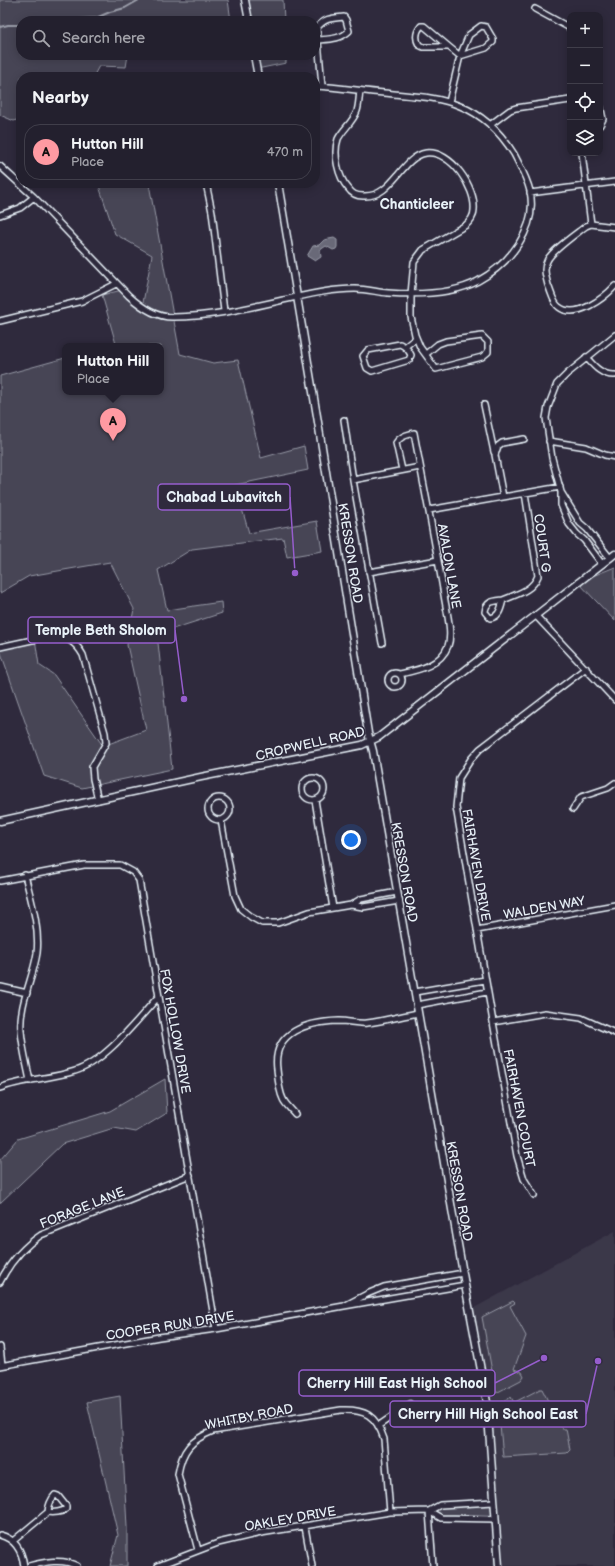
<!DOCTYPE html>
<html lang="en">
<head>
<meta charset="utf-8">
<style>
	:root { --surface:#23202e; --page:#2b2836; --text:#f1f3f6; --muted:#a3a3aa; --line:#403e4a; --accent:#ff9aa2 }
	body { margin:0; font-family:"Balsamiq Sans",sans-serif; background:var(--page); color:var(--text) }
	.controls { position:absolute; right:12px; top:12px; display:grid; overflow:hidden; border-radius:8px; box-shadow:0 2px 10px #0003 }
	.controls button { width:36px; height:36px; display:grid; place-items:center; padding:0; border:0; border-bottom:1px solid var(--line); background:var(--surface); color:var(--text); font:20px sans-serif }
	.you { position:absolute; left:351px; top:840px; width:14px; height:14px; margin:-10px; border:3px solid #fff; border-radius:50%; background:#1a73e8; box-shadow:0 0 0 6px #1a73e833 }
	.badge { display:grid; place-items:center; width:26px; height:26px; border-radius:50%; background:var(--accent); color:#111; font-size:13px; font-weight:700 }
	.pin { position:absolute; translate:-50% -33px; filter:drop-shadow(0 1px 2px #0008) }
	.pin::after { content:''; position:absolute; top:21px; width:14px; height:12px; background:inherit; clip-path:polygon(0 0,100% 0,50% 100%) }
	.popup { position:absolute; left:62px; top:343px; width:102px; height:52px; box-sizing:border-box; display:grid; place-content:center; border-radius:8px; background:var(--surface); filter:drop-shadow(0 1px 3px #0005); font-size:13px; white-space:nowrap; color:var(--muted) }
	.popup b { font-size:15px; color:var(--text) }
	.popup::after { content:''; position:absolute; left:50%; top:100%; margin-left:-8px; border:8px solid transparent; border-top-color:var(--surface) }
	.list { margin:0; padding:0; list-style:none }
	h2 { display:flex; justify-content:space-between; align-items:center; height:52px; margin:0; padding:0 16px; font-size:17px }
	h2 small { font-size:13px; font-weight:400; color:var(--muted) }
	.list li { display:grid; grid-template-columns:26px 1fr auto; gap:12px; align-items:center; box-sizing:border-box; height:56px; margin:0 8px 8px; padding:0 8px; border:1px solid var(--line); border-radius:16px }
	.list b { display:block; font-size:15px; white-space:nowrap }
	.list p { margin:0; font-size:13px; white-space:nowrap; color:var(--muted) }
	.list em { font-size:13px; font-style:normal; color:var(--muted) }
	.icon { flex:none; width:22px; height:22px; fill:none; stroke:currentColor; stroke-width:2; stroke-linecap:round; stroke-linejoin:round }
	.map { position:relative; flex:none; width:615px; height:1566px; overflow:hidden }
	.search { position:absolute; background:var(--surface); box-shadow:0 2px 10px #0003; left:16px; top:16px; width:304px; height:44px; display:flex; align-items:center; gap:10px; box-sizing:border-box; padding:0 14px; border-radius:16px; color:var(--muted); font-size:15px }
	.panel { position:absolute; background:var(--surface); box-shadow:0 2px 10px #0003; left:16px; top:72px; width:304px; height:116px; border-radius:16px }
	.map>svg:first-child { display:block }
	.built { fill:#3b3749 }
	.green { fill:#464455; stroke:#979aa6 }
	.water { fill:#696978; stroke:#9c9fab }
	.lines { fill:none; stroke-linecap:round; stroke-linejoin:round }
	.stream { stroke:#9c9fab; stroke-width:2 }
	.minor-casing { stroke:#e8f1f8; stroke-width:8 }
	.tertiary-casing { stroke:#e8f1f8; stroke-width:9 }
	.minor { stroke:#2f2a3d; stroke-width:5 }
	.tertiary { stroke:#2f2a3d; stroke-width:6 }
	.labels { text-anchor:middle; stroke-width:3; stroke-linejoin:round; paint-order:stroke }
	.street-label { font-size:13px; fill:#e8f1f8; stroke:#2f2a3d }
	.neighbourhood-label { font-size:14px; font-weight:bold; fill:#e8f1f8; stroke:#2f2a3d }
	.leader { fill:none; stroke:#965dcd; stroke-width:1.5 }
	.callout-dot { fill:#965dcd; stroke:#2f2a3d; stroke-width:1.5 }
	.callout { fill:#2f2a3d; stroke:#965dcd; stroke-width:1.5 }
	.callout-label { font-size:14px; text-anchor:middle; font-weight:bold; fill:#e8f1f8 }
</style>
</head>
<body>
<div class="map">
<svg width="615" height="1566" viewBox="0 0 615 1566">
	<rect width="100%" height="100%" fill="#2f2a3d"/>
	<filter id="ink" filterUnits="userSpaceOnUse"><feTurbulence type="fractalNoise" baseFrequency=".025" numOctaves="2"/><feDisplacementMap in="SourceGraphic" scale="8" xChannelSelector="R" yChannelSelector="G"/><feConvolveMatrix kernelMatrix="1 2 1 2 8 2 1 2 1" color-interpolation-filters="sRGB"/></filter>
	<g filter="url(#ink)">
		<path class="built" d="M615,1231v335h-122l-11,-164 -17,-89z"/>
		<path class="green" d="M0,0h228l3,21h-38l-5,-4 -10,4h-157v34h107l-2,12 -27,-1 -6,11h-72v41l-7,3 -14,-6z
			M245,0h38l1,21h-35z
			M254,55h32v8l-29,6z
			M98,183l51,1 31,170 33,9 25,-3 23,98 43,-12 4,24 -73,15 14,48 68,-12 5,30 -35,6 -4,-19 -91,11 -34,21 9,40 54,-8 1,11 -65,21 15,135 -90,19 -38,-12 -44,-126v-6l35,-5 4,26 15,10 49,71 43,-16 -19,-85 7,-36 -24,-47 -81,14 -29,17v-217l65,-18v34h96v-46h-53l8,-2 -14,-49 20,-5 20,18 10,-53 -37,-21z
			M615,567v54l-37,-39z
			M165,1079l2,34 -31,19 -22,-4 -52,16 -62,59v-43l18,-21 92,-28z
			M513,1301l2,2 -5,3 16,30 -12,33 8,3 2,4 -3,4 -25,13 -14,-76z
			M540,1389h2l20,40h4l4,21 -3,3 -64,4 -5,-53 13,-7 2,4 2,1z
			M120,1396l7,131v39h-17l8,-31 -31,-133z
			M494,1502l1,17 -54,-1 -12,-7 11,-6z"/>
		<path class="water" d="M334,238l3,2v7l-1,2 -3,1 -7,-4 -6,4 1,7 -6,4 -8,-5 6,-10 6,-1 5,-5z"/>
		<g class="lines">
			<path class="stream" d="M73,21l6,-2 17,-1 14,-6 15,-4 14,-8
				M0,27l8,-2h13"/>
			<g class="minor-casing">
				<path id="minor" d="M535,9l35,19
					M344,17l2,3 3,11c-8,8 -19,8 -31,9l-1,-12c7,-10 15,-10 27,-11z
					M421,26h3l25,21h-26l-4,-2c-4,-7 -3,-13 2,-19z
					M481,26l5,1 7,12v3l-7,6 -26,8 9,-21z
					M318,40l4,46
					M449,47l11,9 -11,46
					M360,91c-1,6 -1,14 -3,20 -4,11 -14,18 -19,28 -5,15 0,38 10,49 4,6 8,8 15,8 30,2 38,-39 63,-43 25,-3 50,35 48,57 0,7 -4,11 -8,15l-43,25 -9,12 -3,32v23l4,18 5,12 16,22 46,-12 6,-5v-10l-6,-6 -36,5 -8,3 -12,10
					M600,105l3,14 -3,6
					M490,125l20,-15 6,-2 54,-8
					M582,153l9,71
					M0,166l34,31 95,99c12,11 28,22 45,21 35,0 75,-9 109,-17 24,-5 47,-11 72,-11 11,0 22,3 33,4 29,2 64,2 90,-12 31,-17 60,-52 52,-90 -3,-13 -10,-25 -16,-37 -13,-21 -31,-39 -54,-48 -24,-10 -50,-10 -76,-13 -23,-2 -46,-6 -69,-7
					M206,183l6,29 12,99
					M530,193l85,-11
					M0,215l20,-7 14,-11
					M615,227l-24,-3 -5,2c-10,8 -35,25 -39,35 -4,8 -1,16 1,24 3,6 5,18 11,22 17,13 45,-9 56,-21
					M0,321l82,-20 34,-17
					M400,344c6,3 8,5 11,11l-2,5 -37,11 -5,-3 -4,-12 5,-6z
					M406,346l10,-8
					M586,357c8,9 16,19 29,18
					M484,405l10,47
					M344,420l9,60 29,163
					M549,441l37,6 19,8 10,2
					M353,480l67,-13
					M561,493v12l8,19 8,10 7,6 18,24
					M503,497l-8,-42 3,-9 4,-3 22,-4
					M429,510l131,-23
					M610,558l-23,-29 -7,-6 -19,-31 -9,-34 -6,-40 2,-11 9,-23 10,-10 48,-39
					M369,572l69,-12
					M503,600c14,-6 29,-9 35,-24l-13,-83
					M503,600c-2,7 -3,17 -13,18l-5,-6c1,-11 9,-11 18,-12z
					M536,616l79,84
					M0,647l55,-12c13,2 22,9 28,20l22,78 1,10 -14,24 1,12 5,21
					M388 680a7 7 0 1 1 14 0a7 7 0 1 1-14 0Z
					M400,674c18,-4 40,-8 48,-28 5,-13 -2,-37 -4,-51 -9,-54 -20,-108 -30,-162 -7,2 -14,3 -18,10l6,27
					M302 789a11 11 0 1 1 22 0a11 11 0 1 1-22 0Z
					M208 809a11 11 0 1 1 22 0a11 11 0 1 1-22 0Z
					M315,800l18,108
					M573,809l8,-12 27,-9 7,-5
					M221,820l14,76 6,13 10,8 11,6h16l31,-11 42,-7
					M25,875c6,25 15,53 12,78 -4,26 -18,51 -16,77 1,17 6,35 9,51
					M0,881l84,-16h36l13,7 6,8 77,449
					M397,892l-36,7 -10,6 12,2 36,-6
					M477,930l138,-25
					M1,987l26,6
					M415,992l70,-12
					M417,1005l70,-13
					M493,1022l52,-9 36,5 34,15
					M0,1088c22,-9 51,-9 75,-17 30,-9 62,-51 84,-75
					M295,1114c-4,-5 -10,-10 -12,-15 -4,-8 -5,-20 -6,-30 -5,-38 31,-47 62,-48 10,0 18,3 28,2 17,-2 34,-7 51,-10
					M534,1195l-10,-16 -7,-23 -24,-134 -37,-215 3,-29 12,-19 9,-10 106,-81
					M463,1273l-79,14 -17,7 -23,12 121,-21
					M0,1282c10,-20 23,-35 41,-47l149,-60
					M0,1347l2,18
					M0,1366l159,-29 57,-8 128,-23
					M378,1426l32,-22
					M429,1511l12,7 54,1
					M429,1511l4,55
					M305,1527l7,39
					M0,1535c16,4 22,16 24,31
					M13,1541l35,-29c6,1 14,0 18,-3v-3l-8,-10 -3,-1c-4,4 -7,12 -7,17
					M198,1550l-20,-76c4,-24 13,-34 35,-43l128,-21c24,-1 35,5 43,29l6,73
					M29,1566c15,-4 34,-8 48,0
					M158,1566l60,-23 43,-10 129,-21 39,-1 11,-6 54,-3"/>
			</g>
			<g class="tertiary-casing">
				<path id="tertiary" d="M245,0l4,21
					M254,55l4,22
					M278,183l39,233 51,317 5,18 92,534 22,117 12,164
					M0,821l201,-44 161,-32 17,-8 236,-183"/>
			</g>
			<use href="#minor" class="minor"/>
			<use href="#tertiary" class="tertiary"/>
		</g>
	</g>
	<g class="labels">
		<g class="street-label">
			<text transform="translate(543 543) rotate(82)" y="5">COURT G</text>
			<text transform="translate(351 553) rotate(81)" y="5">KRESSON ROAD</text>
			<text transform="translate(450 566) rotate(80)" y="5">AVALON LANE</text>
			<text transform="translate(310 743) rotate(-13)" y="5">CROPWELL ROAD</text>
			<text transform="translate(477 865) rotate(80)" y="5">FAIRHAVEN DRIVE</text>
			<text transform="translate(405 872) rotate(80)" y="5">KRESSON ROAD</text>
			<text transform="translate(544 907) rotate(-10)" y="5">WALDEN WAY</text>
			<text transform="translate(176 1031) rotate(80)" y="5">FOX HOLLOW DRIVE</text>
			<text transform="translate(520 1108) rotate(79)" y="5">FAIRHAVEN COURT</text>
			<text transform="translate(460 1191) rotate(80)" y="5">KRESSON ROAD</text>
			<text transform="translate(82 1207) rotate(-22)" y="5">FORAGE LANE</text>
			<text transform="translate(170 1325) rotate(-9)" y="5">COOPER RUN DRIVE</text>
			<text transform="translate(249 1416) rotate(-11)" y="5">WHITBY ROAD</text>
			<text transform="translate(290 1518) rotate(-10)" y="5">OAKLEY DRIVE</text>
		</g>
		<g class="neighbourhood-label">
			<text x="417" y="209">Chanticleer</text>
		</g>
	</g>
	<path class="leader" d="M295 573L290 497M184 699L175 630M544 1358L495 1383M598 1361L586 1414"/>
	<g class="callout-dot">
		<circle cx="295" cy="573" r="4"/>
		<circle cx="184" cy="699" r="4"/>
		<circle cx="544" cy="1358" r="4"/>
		<circle cx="598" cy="1361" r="4"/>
	</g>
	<g class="callout">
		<rect x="158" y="484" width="132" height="26" rx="4"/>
		<rect x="28" y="617" width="147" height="26" rx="4"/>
		<rect x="299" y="1370" width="196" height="26" rx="4"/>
		<rect x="390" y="1401" width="196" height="26" rx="4"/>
	</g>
	<g class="callout-label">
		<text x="224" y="502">Chabad Lubavitch</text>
		<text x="101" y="635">Temple Beth Sholom</text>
		<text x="397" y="1388">Cherry Hill East High School</text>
		<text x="488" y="1419">Cherry Hill High School East</text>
	</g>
</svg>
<div class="controls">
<button>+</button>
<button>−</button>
<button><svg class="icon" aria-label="locate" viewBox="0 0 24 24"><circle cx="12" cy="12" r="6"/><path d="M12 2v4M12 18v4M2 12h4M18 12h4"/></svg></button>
<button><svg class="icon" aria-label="layers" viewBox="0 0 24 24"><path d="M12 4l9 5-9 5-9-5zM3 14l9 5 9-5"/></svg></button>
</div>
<div class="you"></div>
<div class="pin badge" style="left:113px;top:441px">A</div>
<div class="popup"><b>Hutton Hill</b>Place</div>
<div class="search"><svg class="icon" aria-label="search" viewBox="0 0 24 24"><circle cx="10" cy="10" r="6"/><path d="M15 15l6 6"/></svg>Search here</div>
<section class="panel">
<h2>Nearby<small></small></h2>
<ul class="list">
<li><span class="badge">A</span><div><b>Hutton Hill</b><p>Place</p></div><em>470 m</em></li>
</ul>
</section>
</div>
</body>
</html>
